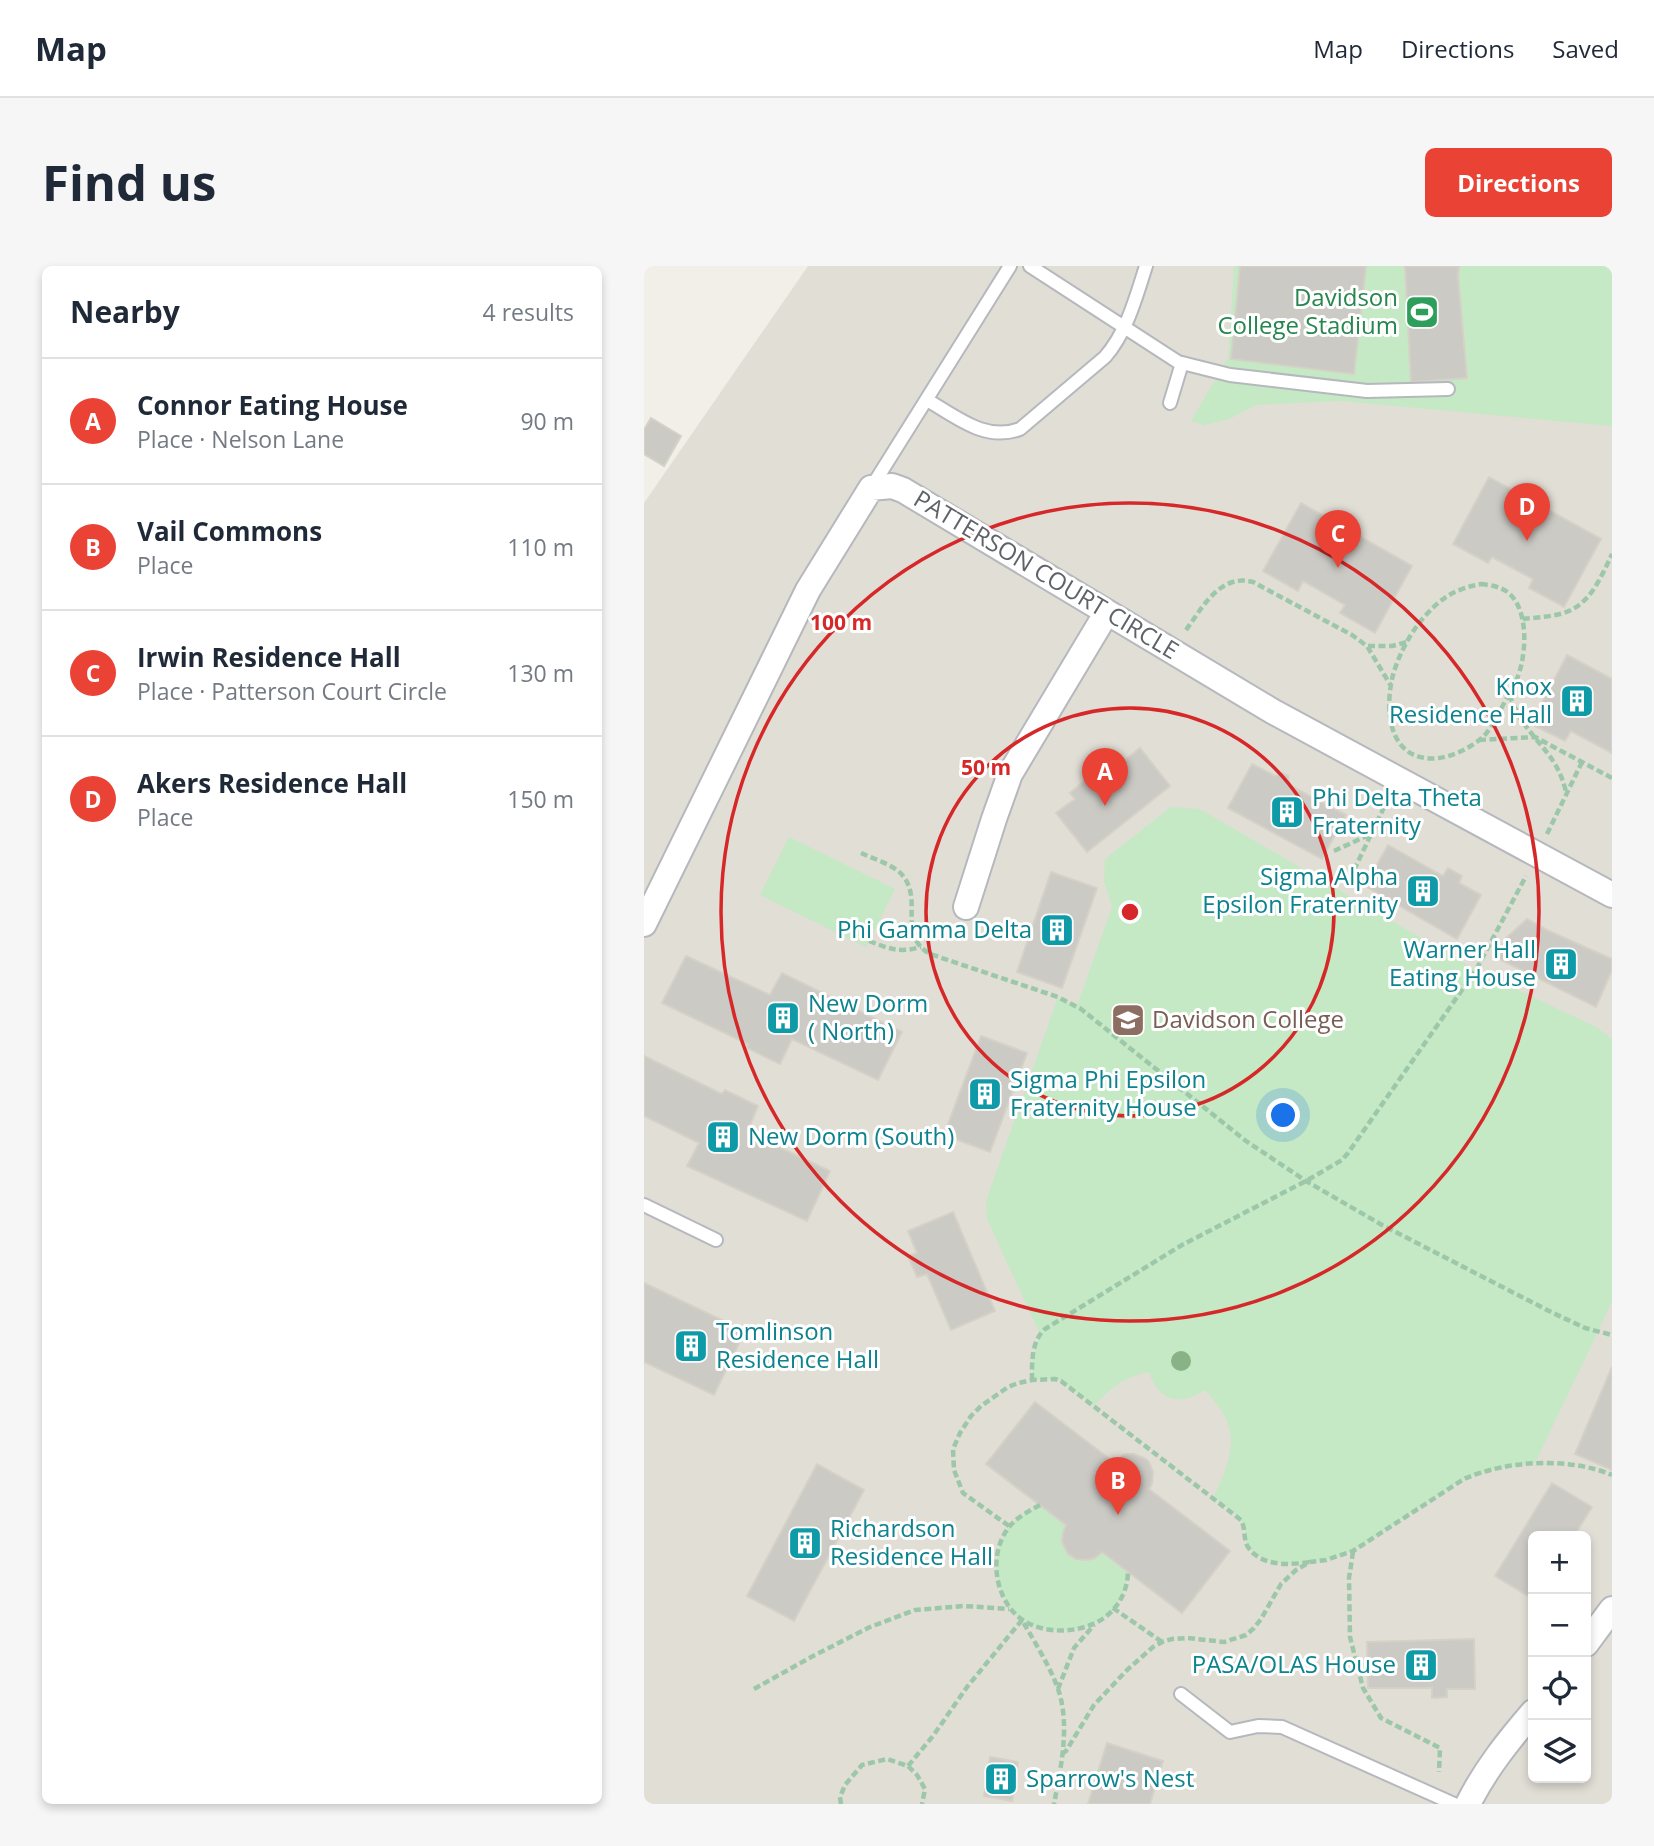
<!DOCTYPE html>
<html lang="en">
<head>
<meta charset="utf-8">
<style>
	:root { --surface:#fff; --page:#f6f6f7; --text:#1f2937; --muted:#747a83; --line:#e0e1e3; --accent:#ea4335 }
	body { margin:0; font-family:"Open Sans",sans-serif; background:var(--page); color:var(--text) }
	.controls { position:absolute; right:21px; bottom:21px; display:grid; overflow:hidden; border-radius:10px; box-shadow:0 4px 10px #0003 }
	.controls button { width:63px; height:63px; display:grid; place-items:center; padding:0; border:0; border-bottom:2px solid var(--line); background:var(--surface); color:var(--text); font:35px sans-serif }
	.you { position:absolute; left:640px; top:850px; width:24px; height:24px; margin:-18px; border:5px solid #fff; border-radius:50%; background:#1a73e8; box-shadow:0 0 0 10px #1a73e833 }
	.badge { display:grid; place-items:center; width:46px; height:46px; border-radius:50%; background:var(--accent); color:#fff; font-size:23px; font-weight:700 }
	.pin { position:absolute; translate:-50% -58px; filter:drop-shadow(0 2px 4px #0008) }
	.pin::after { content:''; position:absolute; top:37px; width:24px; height:21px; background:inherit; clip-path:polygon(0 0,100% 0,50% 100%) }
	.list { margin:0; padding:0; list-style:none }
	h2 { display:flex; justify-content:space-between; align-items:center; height:91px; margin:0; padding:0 28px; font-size:30px }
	h2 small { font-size:23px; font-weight:400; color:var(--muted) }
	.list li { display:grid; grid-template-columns:46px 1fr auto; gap:21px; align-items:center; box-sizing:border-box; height:126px; padding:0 28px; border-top:2px solid var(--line) }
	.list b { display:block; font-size:26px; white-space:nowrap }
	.list p { margin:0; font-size:23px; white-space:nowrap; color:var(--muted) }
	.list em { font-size:23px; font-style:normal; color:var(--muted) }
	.icon { flex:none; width:38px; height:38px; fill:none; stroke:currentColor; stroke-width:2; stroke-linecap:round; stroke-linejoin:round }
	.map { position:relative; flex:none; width:968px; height:1538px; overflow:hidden; border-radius:10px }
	header { display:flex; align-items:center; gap:42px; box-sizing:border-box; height:98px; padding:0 35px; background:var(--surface); border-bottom:2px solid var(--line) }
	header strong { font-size:33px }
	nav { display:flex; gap:38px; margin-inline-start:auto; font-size:24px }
	.intro { display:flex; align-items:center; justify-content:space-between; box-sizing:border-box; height:168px; padding:0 42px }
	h1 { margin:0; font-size:49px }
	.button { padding:18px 32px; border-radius:10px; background:var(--accent); color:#fff; font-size:24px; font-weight:700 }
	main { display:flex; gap:42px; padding:0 42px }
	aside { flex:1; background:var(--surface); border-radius:10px; box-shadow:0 4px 10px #0003 }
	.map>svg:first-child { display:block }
	.education { fill:#e1ded6; fill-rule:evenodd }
	.grass { fill:#c5e8c5 }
	.building { fill:#cccac5; stroke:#d6d1c6; stroke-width:2 }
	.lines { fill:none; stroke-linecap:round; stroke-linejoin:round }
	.service-casing { stroke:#b5b8bc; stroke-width:16 }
	.minor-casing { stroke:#b5b8bc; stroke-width:28 }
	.path { stroke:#9cc7a9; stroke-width:4.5; stroke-dasharray:7 3.5; stroke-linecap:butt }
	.service { stroke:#fff; stroke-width:12 }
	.minor { stroke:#fff; stroke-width:24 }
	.tree { fill:#89b387 }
	.ring { fill:none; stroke:#d62828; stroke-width:3.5 }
	.labels { text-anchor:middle; stroke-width:6; stroke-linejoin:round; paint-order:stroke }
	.leisure-label { font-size:24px; fill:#27864d; stroke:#fff; text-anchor:end }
	.street-label { font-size:24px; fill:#5f6368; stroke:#fff }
	.culture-label { font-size:24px; fill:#0d838f; stroke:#fff; text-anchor:start }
	.education-label { font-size:24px; fill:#785e54; stroke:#fff; text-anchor:start }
	.centre { fill:#d62828; stroke:#fff; stroke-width:3.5 }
	.ring-label { font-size:21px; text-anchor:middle; font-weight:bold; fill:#d62828; stroke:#fff; stroke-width:6; stroke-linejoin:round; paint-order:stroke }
</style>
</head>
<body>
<header>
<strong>Map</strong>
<nav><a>Map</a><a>Directions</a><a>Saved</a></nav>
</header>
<div class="intro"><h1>Find us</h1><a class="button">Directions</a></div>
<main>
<aside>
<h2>Nearby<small>4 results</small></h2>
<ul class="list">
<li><span class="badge">A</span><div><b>Connor Eating House</b><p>Place · Nelson Lane</p></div><em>90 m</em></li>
<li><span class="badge">B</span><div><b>Vail Commons</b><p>Place</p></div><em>110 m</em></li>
<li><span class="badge">C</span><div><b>Irwin Residence Hall</b><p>Place · Patterson Court Circle</p></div><em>130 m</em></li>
<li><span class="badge">D</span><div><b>Akers Residence Hall</b><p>Place</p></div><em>150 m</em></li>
</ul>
</aside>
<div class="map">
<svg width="968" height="1538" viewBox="0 0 968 1538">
	<rect width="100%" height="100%" fill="#f1efe8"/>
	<path class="education" d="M164,0h804v1538h-968v-1301zM889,1270h53v242h-53z"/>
	<path class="grass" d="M590,0h378v160l-271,-25 -85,4 -27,14 -25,6 -13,-4 37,-63z
		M527,541l29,2 276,161 120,57 16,12v263l-77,161c-23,3 -49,7 -71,16 -26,17 -52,34 -77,50 -12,8 -24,18 -37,23 -26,12 -70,19 -94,2 -18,-13 -5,-19 -14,-32 -6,-10 -20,-17 -29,-24 12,-25 26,-54 12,-81 -5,-10 -13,-19 -20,-27 -25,17 -47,11 -56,-18 -26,5 -38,16 -55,34l-33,-25 -6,-2 -23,1c0,-16 1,-31 8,-46l-53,-115 -1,-18 72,-204 19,9 35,-99 -8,-26 1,-22z
		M145,571l106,52 -29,58 -106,-52z
		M396,1239l26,20c-2,5 -5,10 -4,16 2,21 27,24 40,11l26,19c0,19 -9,36 -24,47 -26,18 -74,18 -94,-10 -17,-23 -19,-58 -1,-81 8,-10 20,-16 31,-22z"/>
	<path class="building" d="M596,0h126l-12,108 -123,-15z
		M761,0h54l-1,10 9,102 -56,4z
		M7,152l30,18 -17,30 -20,-12v-24z
		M845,211l112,62 -37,68 -35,-19 4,-9 -41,-22 -4,6 -35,-19z
		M657,237l111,63 -37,67 -35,-20 5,-8 -42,-24 -5,10 -35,-20z
		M923,389l45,24v74l-41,-22 -6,10 -34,-17z
		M496,482l30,38 -83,66 -31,-39 19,-14 -5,-6 18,-15 6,7z
		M608,498l23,12 7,-3 6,3 1,9 57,30 -24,44 -94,-51z
		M744,579l55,31 5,-8 14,8 -3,7 22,12 -24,44 -92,-53z
		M407,606l46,16 -35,100 -45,-16z
		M883,653l22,12 63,28v11l-16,37 -99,-49 8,-19z
		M42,690l84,39 12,-22 120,59 -24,48 -86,-41 -12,25 -33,-16 1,-4 -86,-41z
		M337,770l46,17 -37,99 -46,-17z
		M0,790l78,38 3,-4 33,16 -11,26 83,39 -23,50 -120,-55 12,-23 -55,-27z
		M309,946l42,99 -44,19 -24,-56 -10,3 -9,-21 9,-3 -9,-22z
		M0,1017l101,48 -31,64 -70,-33z
		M968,1101v103l-37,-16z
		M391,1136l80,61 8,-8 5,-1h6l12,5 3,3 4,10 -1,12 -3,5 81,62 -48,62 -80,-61 -7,6 -8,2 -11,-1 -8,-5 -6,-12 1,-9 3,-8 -80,-61z
		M173,1198l47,26 -70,131 -47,-25z
		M908,1217l40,24 -18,29h-41v63l-38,-23z
		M830,1373l1,50h-28v8l-15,1v-10h-64l-1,-46z
		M463,1477l56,18 -13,43h-62z
		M346,1491l28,5 -6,39 -28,-5z"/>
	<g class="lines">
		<g class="service-casing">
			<path id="service" d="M386,0l148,96 52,13 137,16 81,-2
				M283,134c30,17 58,42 93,29l85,-72c22,-25 31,-60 41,-91
				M526,137l12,-40
				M227,222l139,-222
				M0,939l72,35
				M537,1428l49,38 28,-6 24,1 172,77"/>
		</g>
		<g class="minor-casing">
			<path id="minor" d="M322,641l28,-88 16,-45 97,-162
				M0,658l164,-334 63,-102 21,-2 11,4 369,221 340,184
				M942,1378l26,-35
				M824,1538c17,-34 40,-63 65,-92"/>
		</g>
		<path class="path" d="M837,318c8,1 17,2 25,7 24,16 21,66 10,90 -4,9 -10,18 -15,28 -5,9 -10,19 -17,27 -14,13 -39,25 -58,22 -39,-4 -41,-53 -33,-83 6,-21 18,-44 33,-60 17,-19 30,-26 55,-31z
			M879,353c15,-2 36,-2 50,-10 20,-11 30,-36 39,-55
			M542,364c16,-22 34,-57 67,-48l99,53 15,11 24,40
			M724,380h24l15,-4
			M865,429c5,10 9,21 16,30 18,25 33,34 41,67
			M835,474l56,-3 77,41
			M903,568l35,-72
			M690,585l37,-17
			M217,587c11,5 26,10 36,17 31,25 -3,63 33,84l128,43 23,12 165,132 60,40 76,44 171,88 32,15 27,7
			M710,604l33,-69
			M225,675c21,8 30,12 52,6
			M388,1114c0,-18 -1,-38 13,-51l137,-84 124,-64 36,-21 6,-7 128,-183 50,-94
			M396,1239c-11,6 -23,12 -31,22 -18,23 -16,58 1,81 20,28 68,28 94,10 15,-11 24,-28 24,-47
			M365,1260l-46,-33 -9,-23 -1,-21 7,-16 11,-17 10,-10 27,-19 10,-4 14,-3 23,-1 6,2 180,139c5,9 2,20 7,27 13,20 42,18 62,15
			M709,1286l-4,26 1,59 13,51 18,30 59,30 -1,24
			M469,1342l49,34
			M110,1423l59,-33 57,-29 45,-17 49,-4 45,3
			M414,1423l16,-41 20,-23
			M418,1488l4,-3 28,-46 33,-35 26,-23 9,-5 10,-3 16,-1 36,4 22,-7 8,-7 7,-9 20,-35 15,-14 14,-8 16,-2 27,-9 111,-72c43,-19 105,-22 148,-4
			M264,1500l25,-30 34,-49 55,-67c12,21 26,43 35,66 14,37 4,81 -3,118
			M197,1538l-1,-7 5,-12 17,-20 25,-6 21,7 9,9 8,14 -3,15"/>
		<use href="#service" class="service"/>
		<use href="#minor" class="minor"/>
	</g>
	<circle class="tree" cx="537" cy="1095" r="10"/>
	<g class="ring">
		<circle cx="486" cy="646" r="204"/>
		<circle cx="486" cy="646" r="409"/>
	</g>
	<defs>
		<g id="stadium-square" transform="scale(1.75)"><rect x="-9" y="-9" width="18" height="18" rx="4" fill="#2e9e5b" stroke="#fff"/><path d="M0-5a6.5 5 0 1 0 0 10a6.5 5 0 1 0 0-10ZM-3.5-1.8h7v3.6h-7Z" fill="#fff"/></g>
		<g id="building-square" transform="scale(1.75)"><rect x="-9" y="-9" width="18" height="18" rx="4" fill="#0f9aa8" stroke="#fff"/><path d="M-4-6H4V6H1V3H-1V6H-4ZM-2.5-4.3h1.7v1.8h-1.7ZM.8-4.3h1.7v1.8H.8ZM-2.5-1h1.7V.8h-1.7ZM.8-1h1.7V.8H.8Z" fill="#fff"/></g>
		<g id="university-square" transform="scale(1.75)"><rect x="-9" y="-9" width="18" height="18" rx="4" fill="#8d6e63" stroke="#fff"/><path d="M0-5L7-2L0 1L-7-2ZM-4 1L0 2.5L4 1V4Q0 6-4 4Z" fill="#fff"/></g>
	</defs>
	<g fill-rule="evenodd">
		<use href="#stadium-square" x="778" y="46"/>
		<use href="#building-square" x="933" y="435"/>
		<use href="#building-square" x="643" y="546"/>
		<use href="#building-square" x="779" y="625"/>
		<use href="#building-square" x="413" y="664"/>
		<use href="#building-square" x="917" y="698"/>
		<use href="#building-square" x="139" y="752"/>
		<use href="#university-square" x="484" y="754"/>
		<use href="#building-square" x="341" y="828"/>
		<use href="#building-square" x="79" y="871"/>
		<use href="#building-square" x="47" y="1080"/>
		<use href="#building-square" x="161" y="1277"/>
		<use href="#building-square" x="777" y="1399"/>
		<use href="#building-square" x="357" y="1513"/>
	</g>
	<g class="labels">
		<g class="leisure-label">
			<text x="754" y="40">Davidson<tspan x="754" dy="28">College Stadium</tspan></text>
		</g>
		<g class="street-label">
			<text transform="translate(402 309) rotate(31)" y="8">PATTERSON COURT CIRCLE</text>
		</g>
		<g class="culture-label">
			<text x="908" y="429" text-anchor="end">Knox<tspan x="908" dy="28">Residence Hall</tspan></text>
			<text x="668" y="540">Phi Delta Theta<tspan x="668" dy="28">Fraternity</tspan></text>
			<text x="754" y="619" text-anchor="end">Sigma Alpha<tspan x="754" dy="28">Epsilon Fraternity</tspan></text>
			<text x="388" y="672" text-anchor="end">Phi Gamma Delta</text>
			<text x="892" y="692" text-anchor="end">Warner Hall<tspan x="892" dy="28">Eating House</tspan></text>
			<text x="164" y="746">New Dorm<tspan x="164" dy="28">( North)</tspan></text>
			<text x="366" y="822">Sigma Phi Epsilon<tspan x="366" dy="28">Fraternity House</tspan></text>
			<text x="104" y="879">New Dorm (South)</text>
			<text x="72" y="1074">Tomlinson<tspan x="72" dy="28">Residence Hall</tspan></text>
			<text x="186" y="1271">Richardson<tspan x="186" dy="28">Residence Hall</tspan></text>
			<text x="752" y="1407" text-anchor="end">PASA/OLAS House</text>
			<text x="382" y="1521">Sparrow's Nest</text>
		</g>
		<g class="education-label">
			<text x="508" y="762">Davidson College</text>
		</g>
	</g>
	<circle cx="486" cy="646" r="10" class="centre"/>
	<g class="ring-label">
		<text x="197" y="364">100 m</text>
		<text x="342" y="509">50 m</text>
	</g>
</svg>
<div class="controls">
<button>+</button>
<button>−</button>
<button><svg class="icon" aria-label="locate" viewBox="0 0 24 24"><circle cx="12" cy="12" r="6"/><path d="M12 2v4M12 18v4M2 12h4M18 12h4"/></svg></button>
<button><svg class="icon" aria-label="layers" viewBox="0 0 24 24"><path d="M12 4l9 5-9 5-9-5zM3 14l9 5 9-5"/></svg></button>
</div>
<div class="you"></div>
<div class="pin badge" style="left:461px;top:540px">A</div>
<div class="pin badge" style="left:474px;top:1249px">B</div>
<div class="pin badge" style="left:694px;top:302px">C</div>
<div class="pin badge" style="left:883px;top:275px">D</div>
</div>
</main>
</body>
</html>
